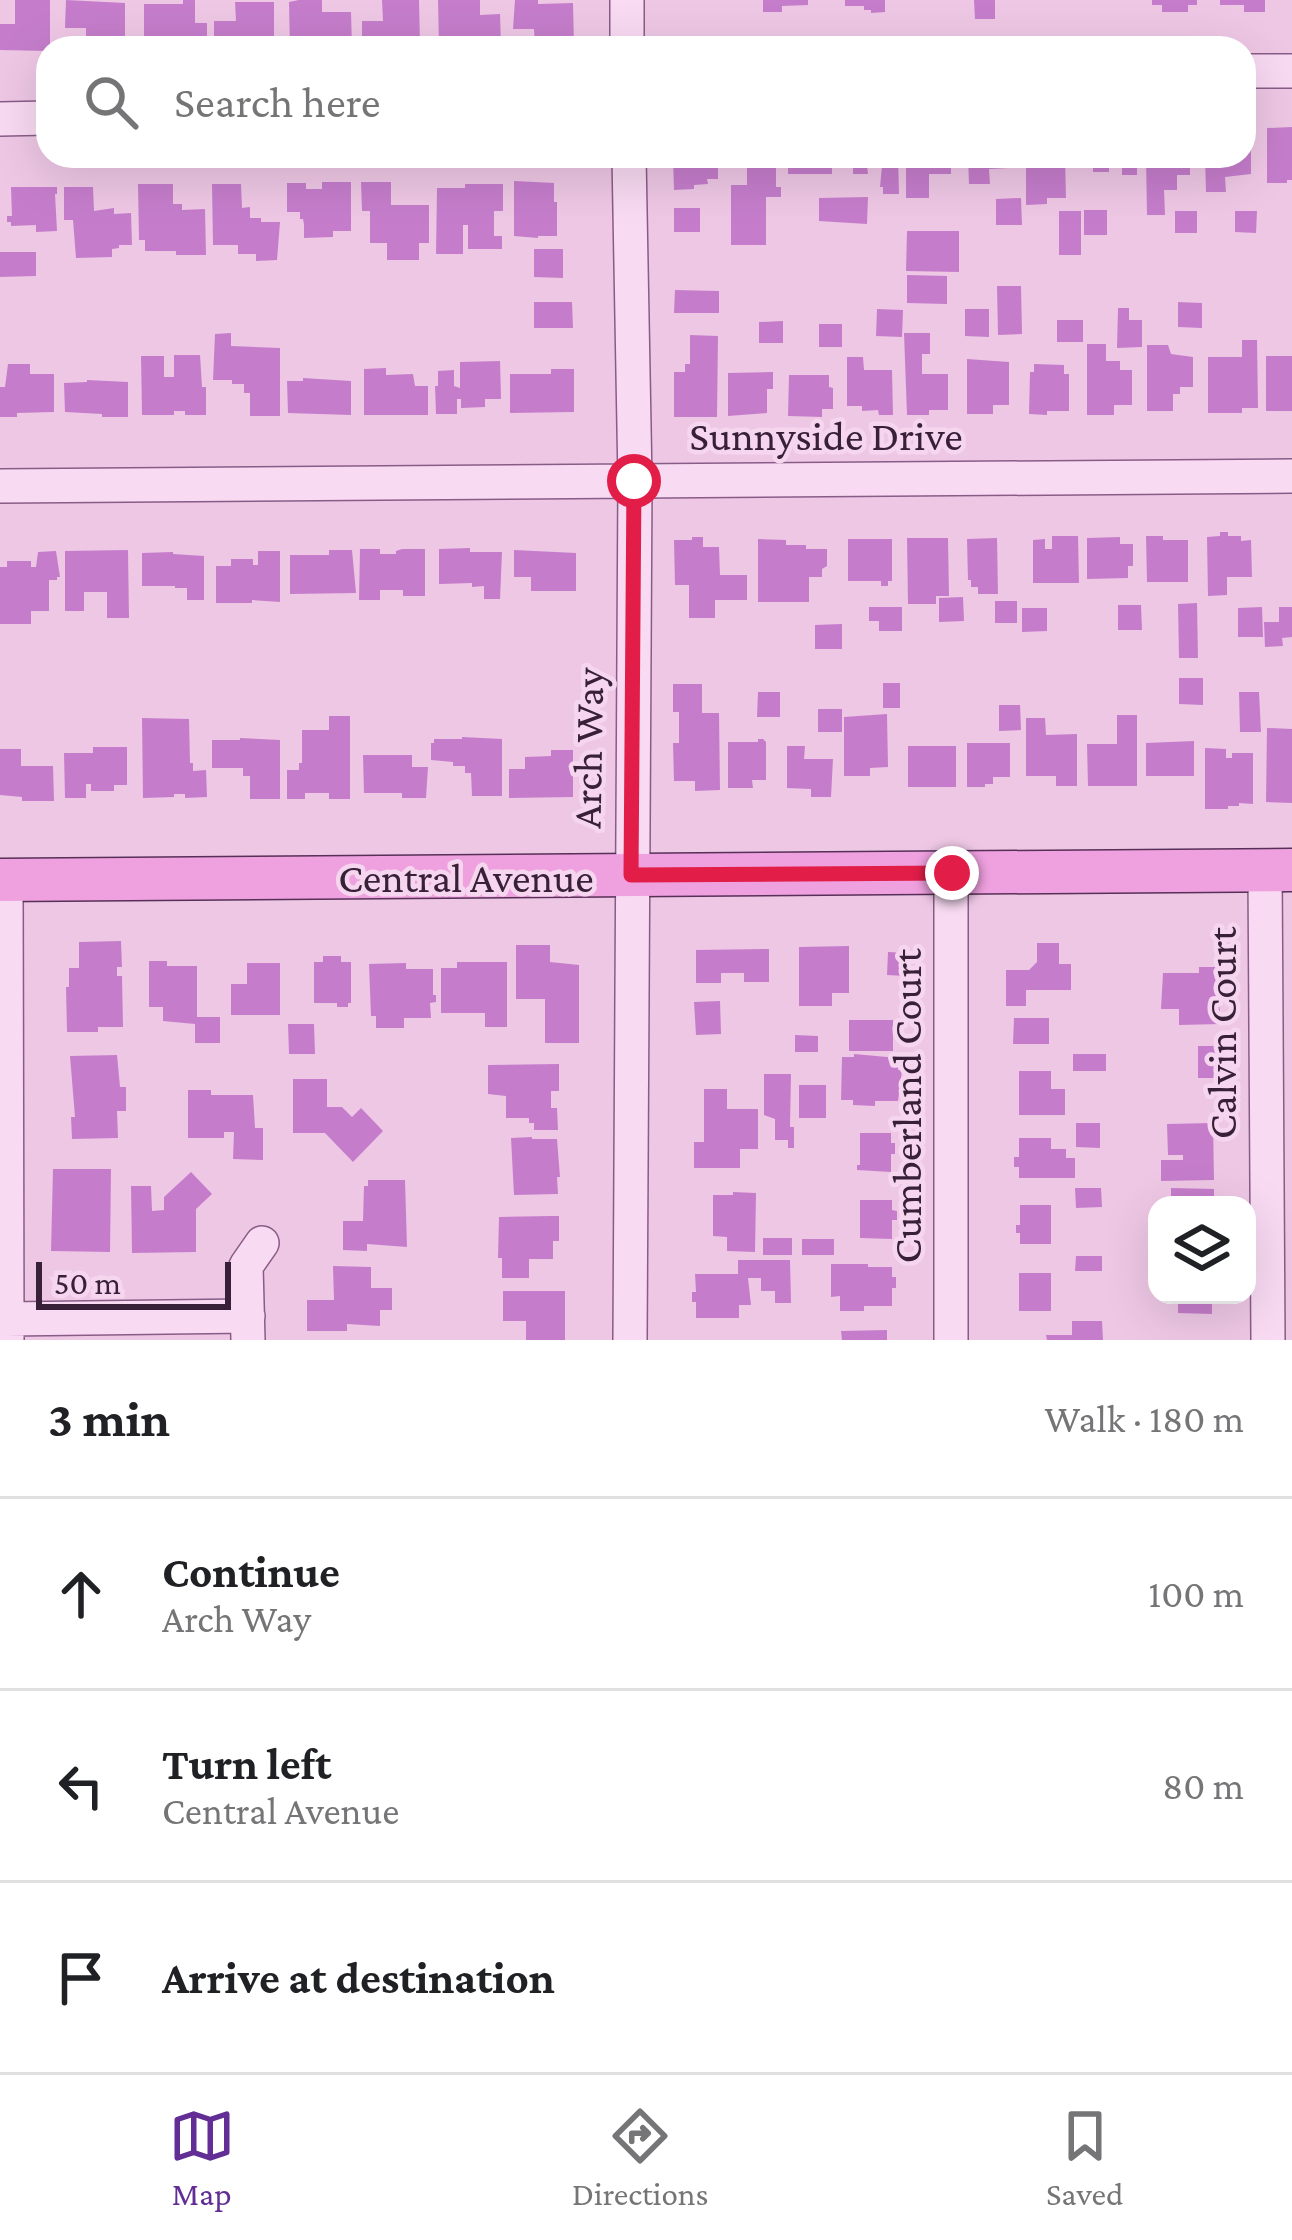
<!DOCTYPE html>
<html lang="en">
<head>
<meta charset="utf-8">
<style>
	:root { --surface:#fff; --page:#f6f6f6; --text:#202124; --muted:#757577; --line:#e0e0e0; --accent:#622e96 }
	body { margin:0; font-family:"Crimson Pro",serif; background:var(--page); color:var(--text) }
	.controls { position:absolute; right:36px; bottom:36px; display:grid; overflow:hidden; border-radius:24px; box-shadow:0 12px 48px #0002 }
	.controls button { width:108px; height:108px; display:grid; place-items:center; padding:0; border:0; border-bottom:3px solid var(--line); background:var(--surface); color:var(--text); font:60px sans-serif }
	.scale { position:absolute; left:36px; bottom:30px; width:195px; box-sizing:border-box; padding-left:12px; border:6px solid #392039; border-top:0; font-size:33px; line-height:42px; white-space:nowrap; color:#392039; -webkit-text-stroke:9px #f5d6ee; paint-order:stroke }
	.stop { position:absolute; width:36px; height:36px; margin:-27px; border:9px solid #e11d48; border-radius:50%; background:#fff }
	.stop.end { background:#e11d48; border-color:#fff; box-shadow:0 3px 12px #0008 }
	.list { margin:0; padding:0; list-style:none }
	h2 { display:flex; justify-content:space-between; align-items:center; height:156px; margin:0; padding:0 48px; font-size:51px }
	h2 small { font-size:39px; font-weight:400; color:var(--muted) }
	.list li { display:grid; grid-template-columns:78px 1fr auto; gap:36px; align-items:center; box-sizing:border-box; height:192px; padding:0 48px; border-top:3px solid var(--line) }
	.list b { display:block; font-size:45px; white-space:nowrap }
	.list p { margin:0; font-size:39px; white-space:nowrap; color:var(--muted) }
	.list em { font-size:39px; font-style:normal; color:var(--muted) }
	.icon { flex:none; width:66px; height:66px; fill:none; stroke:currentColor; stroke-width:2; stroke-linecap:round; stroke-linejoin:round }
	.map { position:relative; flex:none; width:1292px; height:1340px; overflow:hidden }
	.search { position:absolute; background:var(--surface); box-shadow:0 12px 48px #0002; left:36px; right:36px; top:36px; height:132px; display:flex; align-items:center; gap:30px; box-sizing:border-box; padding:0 42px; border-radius:36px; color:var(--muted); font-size:45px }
	.sheet { height:732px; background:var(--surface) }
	nav { display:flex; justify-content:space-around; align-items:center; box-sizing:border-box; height:168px; border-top:3px solid var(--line); background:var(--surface); font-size:33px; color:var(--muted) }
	nav a { display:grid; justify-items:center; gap:6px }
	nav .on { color:var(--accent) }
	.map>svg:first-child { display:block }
	.building { fill:#c57dcb }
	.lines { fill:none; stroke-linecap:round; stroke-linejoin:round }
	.minor-casing { stroke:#895c87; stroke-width:36 }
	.major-casing { stroke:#563057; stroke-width:45 }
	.minor { stroke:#f8daf2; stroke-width:33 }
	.major { stroke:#efa0df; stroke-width:42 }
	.route { stroke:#e11d48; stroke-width:15 }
	.labels { text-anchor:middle; stroke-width:9; stroke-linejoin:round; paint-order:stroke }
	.street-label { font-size:42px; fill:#392039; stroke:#f5d6ee }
</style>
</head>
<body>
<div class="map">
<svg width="1292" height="1340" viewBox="0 0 1292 1340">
	<rect width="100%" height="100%" fill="#eec7e5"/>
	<path class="building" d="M15,0h35v48l-2,3 -48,-1v-26h15z
		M66,0l59,3v43h-39v-18h-21z
		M183,0h12v23h12v25l-49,-2v-6h-14v-36h39z
		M299,0h23v12h29l1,35 -62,1 -1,-46z
		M382,0h37l1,46 -58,1v-26h21z
		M438,0h42v15l20,-1 1,32 -62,1z
		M515,0h23v4l35,-1 1,44 -39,1 -1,-19h-21z
		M763,0h45v5l-26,1v6h-19z
		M845,0h40v12l-14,1v-3h-7v-4h-19z
		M974,0h21v19h-20z
		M1152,0h45v5h-9v7h-26v-7h-10z
		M1220,0h45v12h-21v-7h-24z
		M235,2h39v44l-60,2v-27h22z
		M1292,127v53h-5v3h-20v-55z
		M1244,129h7v45l-26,3 1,15h-20l-1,-36h39z
		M673,156h45v23h-11l1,5 -14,1v4l-20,1z
		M788,156h44v18h-44z
		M853,156h45l1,38h-16v-7h-3l2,-21h-15l1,8h-15z
		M906,156h45v18h-22v24h-23z
		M968,156h40l1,12 -20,1 1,15h-21z
		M1026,156h39l1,42h-19v6l-21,1z
		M1093,156h44v19h-15v-12h-13v9h-16z
		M1146,156h44v19h-13v15h-13l1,25h-18z
		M737,160h39v27h5v10h-15v48h-35v-60h16v-17h-10z
		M514,181l40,2v19h3v34h-19v2l-24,-2z
		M322,182h29v49h-18v6l-29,1v-14l-1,-5h-3v-7h-13v-29h19v6h16z
		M361,182h30v23h38v38h-10v17h-32v-17h-17v-32h-8z
		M138,184h35v20h9v6l23,-1 1,46h-30v-4h-31v-11h-6z
		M212,184h29l1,24 8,-1v11h11v4h19l-3,38 -21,1v-7h-18v-9h-25z
		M465,184h38v27h-9v25h8v13h-34v-24h-5v29h-27l1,-66h28z
		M11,187h46v7h-2l2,37 -21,1v-7l-25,1v-4h-4v-6h5z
		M64,187h29l1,24 20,-3v6l17,-1 1,32h-13v3l-7,1v8l-36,1 -3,-38h-9z
		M868,197l-1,27 -48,-3v-23z
		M1021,198l1,27h-26v-26z
		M674,208h26v24h-26z
		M1084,210h23v25h-23z
		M1059,211h22v44h-22z
		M1175,211h22v22h-22z
		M1235,211h22l-1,22 -21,-1z
		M907,231h52v41l-53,-1z
		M534,249h29v29l-29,-1z
		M0,252h36v24l-36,1z
		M907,275l40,1v28l-40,-1z
		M997,286h24l1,48 -24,1z
		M675,290l44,1v22h-45z
		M534,302h38l1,26h-39z
		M1178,302l24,1v25l-24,-1z
		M1118,308h11v12h13v27l-25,1z
		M877,309l26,1 -1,27 -26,-1z
		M965,309h24v28l-24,-1z
		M1057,320h26v22h-26z
		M783,321v22h-24v-21z
		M819,324h23v23h-23z
		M231,333v13l49,2v68h-30v-23h-6v-9h-12v-4h-19l2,-46z
		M904,333h26v21h-8v20h26v36h-19v5h-22z
		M690,335l28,1 -1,81h-43v-45h11v-8h5z
		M1242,340h15l1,68h-16v5h-34v-56h34z
		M1087,344h19v17h14v9h12v35h-18v10h-27z
		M1147,345h21l3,9 22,3v30h-13v7h-7v17h-26z
		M174,355h26l2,32h4v28h-21v-4h-11v4h-32l-1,-59h23v21h10z
		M1266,356h26v55h-26z
		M847,357h16l1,13h28l1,45h-14l-1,-5 -16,1v-5h-15z
		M967,359l42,3v43h-16v9h-26z
		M500,361l1,38h-16v8l-24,1v-9h-4v15h-21l-1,-28h3v-15l16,-1v16l6,2v-26z
		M8,364h22v10h24v38l-37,1v4h-17v-30h5z
		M1034,364l30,1v9h5v37h-22v4l-18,-1 1,-42h4z
		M386,368v7l27,-1 2,12h13v29h-64v-46z
		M551,369h23v43l-64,1v-39h41z
		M773,372v17h-6v24l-39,3v-43z
		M789,375h40v12l4,1v21h-11v8l-34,-1z
		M303,378l48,3v34l-63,-2 -1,-32h16z
		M87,380l41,2v35h-26v-3l-37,-2 -1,-29 23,-1z
		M1220,532h8v4h13v5l10,-1 1,37h-25v18l-19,1 -1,-59 13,-1z
		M1052,536h26l1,47h-46v-43l12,-1v10h7z
		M1146,536h17v4h25v42h-41z
		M692,537h11v10h16l1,28h27v25h-32v18h-26v-33h-14l-1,-45h18z
		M1120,537v7h13v22h-5v12l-41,1v-41z
		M907,538h41l1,58h-13v8h-28z
		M997,538l1,56h-20v-7h-7v-7h-3l-1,-41z
		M758,539l28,1v5h20v4h21v17l-5,3v8h-13v25h-51z
		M848,539h44v42h-4v5h-7v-5h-33z
		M470,548v4h32l-2,47h-16v-13l-12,1v-4l-33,1v-35z
		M360,549h20v5h16v-3l6,-2h23v47h-22v-6h-23v10h-21z
		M128,550l1,68h-22v-26h-23v19h-19v-60z
		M329,550h23l4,43 -66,1v-39h39z
		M514,550l62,3v38h-45v-14h-17z
		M56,551l4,26h-3v3h-8v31h-18v13h-31v-57h7v-6h24v6h5l2,-15z
		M258,551h22v51l-28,-2v3h-36v-37h15v-7h22v6h5z
		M173,552v2l31,2v44h-17v-12h-12v-2h-33v-33z
		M963,597l1,24 -25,1v-24z
		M995,601h22v22h-22z
		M1197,603l1,55h-19l-1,-54z
		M1118,605h23l1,25h-24z
		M869,607h33v24h-23v-10h-10z
		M1262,607l1,30h-25v-29z
		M1279,607h13v30l-10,1 1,8 -18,1 -1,-25h15z
		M1022,608h25v23l-25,1z
		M842,624v25h-27v-24z
		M1179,678h24v27l-24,-1z
		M883,683h17v25h-17z
		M673,684h29v29h17l1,77 -25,1v-10h-21l-1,-38h6v-31h-6z
		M758,692h22v25h-23z
		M1239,692h20l2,40h-21z
		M999,705h21l1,25 -22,1z
		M818,709h24v23h-24z
		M887,714l1,53 -18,1v8h-26v-59z
		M1117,715h20v71h-49l-1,-42h30z
		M329,716h21v83h-21v-6h-24v6h-18v-29h12v-7h3v-33h27z
		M142,718l47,1 1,44h3v8l13,-1 1,27 -22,1v-4h-11v3l-31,1z
		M1026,718h19l1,17 31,-1v52h-21v-10h-30z
		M1267,728l25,1v74l-26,-1z
		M462,737l40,2v57h-30l-1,-23h-6v-7h-12v-4l-22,-2v-17h3v-4h28z
		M240,738l40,2v59h-30v-23h-7v-8h-31v-28h28z
		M758,739h5l3,3v38h-14l1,8h-25v-46h30z
		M1194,741v35h-48v-33z
		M967,743h43v34h-17v7h-8v3h-18z
		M787,746h18l-1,13h29l-2,38h-20v-8l-24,-1z
		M908,746h48v41h-48z
		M93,747h34v38h-13v6h-23v-7h-5v14h-21l-1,-45h29z
		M1205,748l21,1v9h6v-5h21v51l-14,-1v3h-11v3h-23z
		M0,749h21v17h32l1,35h-32v-4l-22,-2z
		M551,750h22v47l-64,1v-29h16v-12l26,-1z
		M363,755h49v12h16l-2,31h-24v-5h-38z
		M121,941l1,26h-5v9h5l1,51h-25v5h-31l-1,-45h3v-19h10v-26z
		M1037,943h22v21h12v26h-45v16h-20v-36h23l8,-8z
		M516,945h34v17l29,3v78h-34v-44h-29z
		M849,946v47h-17v13h-33v-59z
		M769,949v33h-25v-9h-23v10h-25v-33z
		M888,952l18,1v23l-19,-1z
		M323,956h18v6h10v41h-3v4h-11v-4h-23v-41h9z
		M149,961h18v5h30v51h23v26h-25v-19l-32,-3v-14h-14z
		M457,962h50v65h-22v-14h-44v-45h16z
		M247,963h33v52h-49v-31h16z
		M406,963v6h27v26h3v7l-6,1 1,15h-27v10h-28v-12h-5l-2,-52z
		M1199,967h17l5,57 -42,1v-16h-18l2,-36h36z
		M720,1001l1,33 -25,1 -2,-33z
		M1014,1018h35v26h-36z
		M849,1020h44v31h-44z
		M288,1024h26l1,30h-26z
		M795,1035l23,1v16h-23z
		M1198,1046h23l-1,32h-22z
		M854,1054l44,4v12h4l-4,31h-23v5l-22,-1v-5h-12l1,-43h12z
		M1073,1054h33v17h-33z
		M117,1055l3,32h6v24h-9l1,27 -46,1 -1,-22h4l-5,-61z
		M559,1064v27h-8v17h6l1,22h-24v-7h-5v-5h-23v-22l-18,-2v-29z
		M1019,1071h32v18h14v26h-46z
		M764,1074h27l-1,53h4v21h-6v-8h-13v-21l-11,-4z
		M293,1079h34v28h15l10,10 9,-9 22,23 -30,31 -28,-29h-32z
		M799,1085h27v33h-27z
		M704,1089h23v20h31v40h-18v19h-46v-26h10z
		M188,1090h23v5h42l2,33h8v32l-30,-1 1,-27h-10v6h-36z
		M1076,1123h24v25l-24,-1z
		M1213,1123l1,57 -53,1v-21h22v-5h-15l-1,-31z
		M860,1133h31v10h4v11h-4v18l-34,-2v-5h3z
		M532,1137v2h25l3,38h-3l1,17 -44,1 -3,-57z
		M1019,1138h32v11h15v9h9v20h-56v-11h-5v-10h5z
		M53,1169h58l-1,83 -59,-1z
		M191,1172l21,22 -16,15v43l-64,1 -1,-67h20l1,25 12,-1v-13z
		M368,1180h37l2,67 -40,-3v7l-24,-1v-29h20l1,-35h4z
		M1075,1188h26l1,19 -26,1z
		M1171,1188l43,1v16h-43z
		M733,1192l23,1 -1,59 -28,-1v-14l-14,-1v-41h20z
		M860,1200h32v10l5,1v9h-5v19l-32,-1z
		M1020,1205h31v39h-31v-11h-4v-8h4z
		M552,1216h7v25h-6v18h-24v19h-27v-20h-4l1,-41z
		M763,1238h29v17h-29z
		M802,1239h32v16h-32z
		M1076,1256h26v15h-27z
		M738,1260h52l1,43h-16v-12h-14v-13h-13l3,27h-12v13h-43v-16h-4v-10h4l-1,-18h43z
		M831,1264h37v3h24v10h4v11h-4v18h-28v5h-24v-15l-9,1z
		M333,1266l38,1v21h21v22h-12v16l-33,-2v7h-40v-31h27z
		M1019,1273h32v38h-32z
		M503,1291h62v49h-39v-19h-23z
		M1178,1295h27v5h7v14l-34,-1z
		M1072,1321h30l1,19h-56l-1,-5h26z
		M887,1330v10h-45l-1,-9z"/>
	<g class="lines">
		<g class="minor-casing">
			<path id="minor" d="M627,0v48
				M1244,71h48
				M0,119l48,-1
				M629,156l6,325 -5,859
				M0,486l1292,-10
				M1265,870l3,470
				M6,880l1,460
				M7,1319l241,-3
				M248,1340l-2,-74 16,-23
				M951,1340v-467"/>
		</g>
		<g class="major-casing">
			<path id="major" d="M0,880l1292,-10"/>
		</g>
		<use href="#minor" class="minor"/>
		<use href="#major" class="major"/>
	</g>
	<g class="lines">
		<path class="route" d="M634,481l-3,394 321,-2"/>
	</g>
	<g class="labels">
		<g class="street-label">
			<text x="826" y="450">Sunnyside Drive</text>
			<text transform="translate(587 748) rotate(-89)" y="15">Arch Way</text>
			<text x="466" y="892">Central Avenue</text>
			<text transform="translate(1221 1033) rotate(-90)" y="15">Calvin Court</text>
			<text transform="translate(906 1106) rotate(-90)" y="15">Cumberland Court</text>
		</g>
	</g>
</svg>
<div class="controls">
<button><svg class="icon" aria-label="layers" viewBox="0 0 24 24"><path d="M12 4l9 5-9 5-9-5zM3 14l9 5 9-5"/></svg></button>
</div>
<div class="scale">50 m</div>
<div class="stop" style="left:634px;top:481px"></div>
<div class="stop end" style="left:952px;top:873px"></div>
<div class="search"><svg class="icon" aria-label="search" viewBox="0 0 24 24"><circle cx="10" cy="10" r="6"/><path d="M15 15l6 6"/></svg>Search here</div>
</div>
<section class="sheet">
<h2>3 min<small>Walk · 180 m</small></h2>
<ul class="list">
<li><svg class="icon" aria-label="ahead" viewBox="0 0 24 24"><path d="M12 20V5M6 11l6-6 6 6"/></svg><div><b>Continue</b><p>Arch Way</p></div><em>100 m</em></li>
<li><svg class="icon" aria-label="left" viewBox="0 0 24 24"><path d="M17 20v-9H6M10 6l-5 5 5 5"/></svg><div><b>Turn left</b><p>Central Avenue</p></div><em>80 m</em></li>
<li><svg class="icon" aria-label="arrive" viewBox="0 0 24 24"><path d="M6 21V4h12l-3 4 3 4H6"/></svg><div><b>Arrive at destination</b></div></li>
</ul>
</section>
<nav>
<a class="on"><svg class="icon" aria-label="map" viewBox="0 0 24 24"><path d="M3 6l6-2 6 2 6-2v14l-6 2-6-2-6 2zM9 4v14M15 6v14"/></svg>Map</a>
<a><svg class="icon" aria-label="directions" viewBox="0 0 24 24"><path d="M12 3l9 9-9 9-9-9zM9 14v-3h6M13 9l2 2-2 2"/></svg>Directions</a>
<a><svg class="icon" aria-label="saved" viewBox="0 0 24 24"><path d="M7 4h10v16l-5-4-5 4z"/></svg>Saved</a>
</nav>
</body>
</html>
